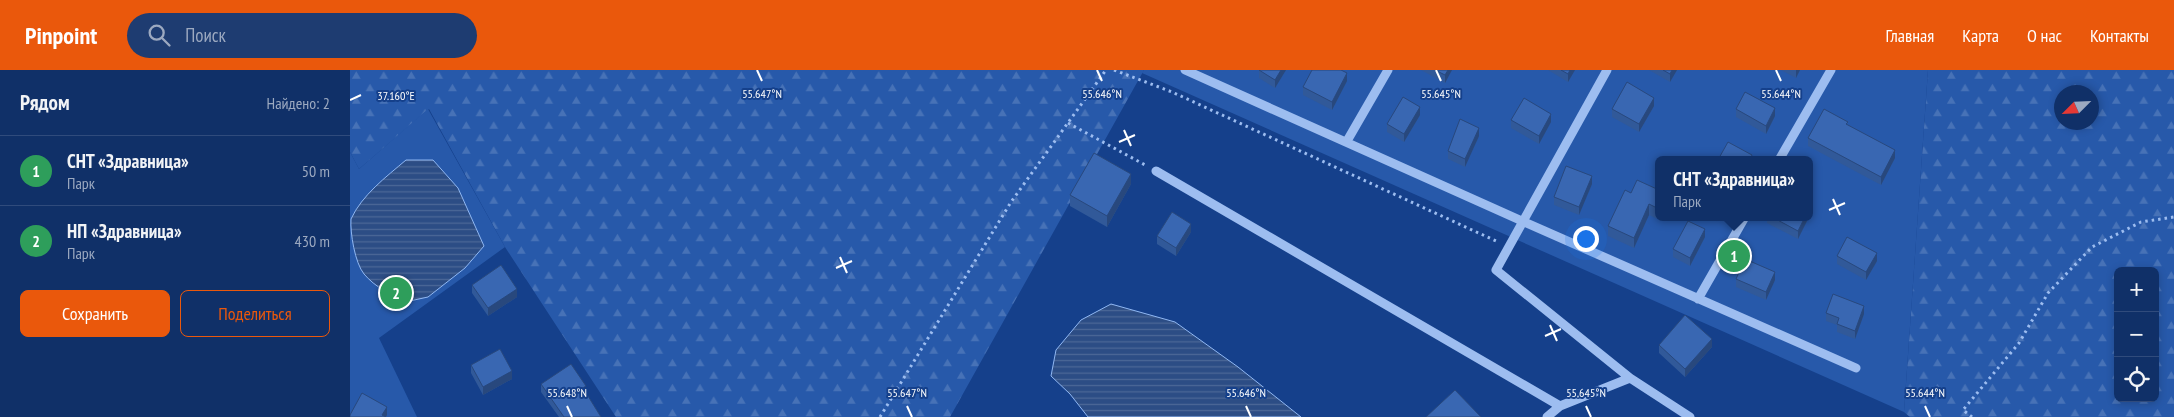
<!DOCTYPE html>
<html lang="ru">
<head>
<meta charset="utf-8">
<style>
	:root { --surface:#103068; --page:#1e3c71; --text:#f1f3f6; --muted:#9ca9c0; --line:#304b7c; --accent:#ea580c }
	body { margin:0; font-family:"PT Sans Narrow",sans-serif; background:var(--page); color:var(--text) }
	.controls { position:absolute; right:15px; bottom:15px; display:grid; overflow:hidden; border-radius:8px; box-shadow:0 2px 8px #0003 }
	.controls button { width:45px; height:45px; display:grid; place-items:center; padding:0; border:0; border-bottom:1px solid var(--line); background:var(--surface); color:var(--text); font:25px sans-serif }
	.compass { position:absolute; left:1704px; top:15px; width:45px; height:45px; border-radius:50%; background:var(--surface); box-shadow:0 2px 8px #0003; rotate:246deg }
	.you { position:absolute; left:1235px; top:168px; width:18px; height:18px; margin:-12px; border:4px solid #fff; border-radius:50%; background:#1a73e8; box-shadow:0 0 0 8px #1a73e833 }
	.badge { display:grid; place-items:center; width:32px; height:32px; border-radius:50%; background:var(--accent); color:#fff; font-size:16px; font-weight:700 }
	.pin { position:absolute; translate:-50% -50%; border:2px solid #fff; box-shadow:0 1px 5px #0006 }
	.popup { position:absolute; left:1305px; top:86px; width:158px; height:65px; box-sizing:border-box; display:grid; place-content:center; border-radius:8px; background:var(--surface); filter:drop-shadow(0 1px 4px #0005); font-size:16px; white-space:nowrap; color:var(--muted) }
	.popup b { font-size:19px; color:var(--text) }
	.popup::after { content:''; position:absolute; left:50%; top:100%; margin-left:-10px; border:10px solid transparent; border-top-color:var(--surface) }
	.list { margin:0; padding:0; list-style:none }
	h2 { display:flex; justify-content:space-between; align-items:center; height:65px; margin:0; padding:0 20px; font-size:21px }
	h2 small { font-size:16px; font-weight:400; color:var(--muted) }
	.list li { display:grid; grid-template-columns:32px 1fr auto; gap:15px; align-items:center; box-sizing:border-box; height:70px; padding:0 20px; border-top:1px solid var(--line) }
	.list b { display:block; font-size:19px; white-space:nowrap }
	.list p { margin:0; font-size:16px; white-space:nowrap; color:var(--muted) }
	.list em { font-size:16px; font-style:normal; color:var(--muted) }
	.actions { display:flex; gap:10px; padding:15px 20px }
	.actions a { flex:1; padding:11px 0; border:1px solid var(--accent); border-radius:8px; text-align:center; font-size:18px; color:var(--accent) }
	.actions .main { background:var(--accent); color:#fff }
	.icon { flex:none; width:28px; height:28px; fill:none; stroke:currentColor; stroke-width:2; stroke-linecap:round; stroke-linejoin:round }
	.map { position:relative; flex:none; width:1824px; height:347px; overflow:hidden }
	header { display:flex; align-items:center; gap:30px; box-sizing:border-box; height:70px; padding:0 25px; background:var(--accent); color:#fff }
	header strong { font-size:24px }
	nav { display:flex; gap:28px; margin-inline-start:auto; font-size:18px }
	.search { width:350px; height:45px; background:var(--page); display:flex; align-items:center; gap:12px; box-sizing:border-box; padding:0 18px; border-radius:28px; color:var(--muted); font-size:19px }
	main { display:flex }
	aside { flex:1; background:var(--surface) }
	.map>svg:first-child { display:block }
	.forest { fill:url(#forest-firs); fill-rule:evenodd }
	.garden { fill:#2759aa; fill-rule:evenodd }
	.water { fill:url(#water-rules); stroke:#8fb7f3 }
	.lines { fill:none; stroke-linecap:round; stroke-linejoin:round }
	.path { stroke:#9dbdf0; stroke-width:3; stroke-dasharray:2.5 4; stroke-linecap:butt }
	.minor { stroke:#9dbdf0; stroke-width:9 }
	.wall { fill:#315999 }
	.shaded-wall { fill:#28487d }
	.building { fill:#3967b2; stroke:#28487d }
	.ticks { fill:none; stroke:#fff; stroke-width:2 }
	.ticks-label { font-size:12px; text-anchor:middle; fill:#fff; stroke:#15408b; stroke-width:4; stroke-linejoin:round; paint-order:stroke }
</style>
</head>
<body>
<header>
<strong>Pinpoint</strong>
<div class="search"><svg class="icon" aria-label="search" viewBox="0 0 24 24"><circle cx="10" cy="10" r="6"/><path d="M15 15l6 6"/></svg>Поиск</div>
<nav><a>Главная</a><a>Карта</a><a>О нас</a><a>Контакты</a></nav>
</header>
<main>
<aside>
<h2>Рядом<small>Найдено: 2</small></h2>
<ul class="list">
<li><span class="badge" style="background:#2e9e5b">1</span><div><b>СНТ «Здравница»</b><p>Парк</p></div><em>50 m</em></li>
<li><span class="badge" style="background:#2e9e5b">2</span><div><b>НП «Здравница»</b><p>Парк</p></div><em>430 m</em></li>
</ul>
<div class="actions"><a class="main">Сохранить</a><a>Поделиться</a></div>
</aside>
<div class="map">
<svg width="1824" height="347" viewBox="0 0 1824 347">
	<defs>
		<pattern id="forest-firs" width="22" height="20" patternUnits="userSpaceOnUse" patternTransform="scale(1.25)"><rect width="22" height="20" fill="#2759aa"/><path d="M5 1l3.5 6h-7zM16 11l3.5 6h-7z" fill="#4772b7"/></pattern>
		<pattern id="water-rules" width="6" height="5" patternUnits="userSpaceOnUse" patternTransform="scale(1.25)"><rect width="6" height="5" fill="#2c4d85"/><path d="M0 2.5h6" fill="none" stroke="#4c6897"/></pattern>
	</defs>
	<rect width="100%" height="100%" fill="#15408b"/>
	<path class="forest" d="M0,0h794l-194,347h-334l-111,-170 -76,-138 -70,60 -9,-17z
		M1578,0h246v347h-264l-6,-5zM1712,22h30v30h-30zM1768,201h37v127h-37z"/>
	<path class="garden" d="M794,0h784l-24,342 -762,-339zM1309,90h150v57h-150z
		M78,39l77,138 -126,91 38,79h-67v-265l9,17z"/>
	<path class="water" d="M56,90h27l25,28 26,58 -19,22 -37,29 -23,5c-14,-7 -30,-15 -41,-28 -9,-11 -14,-41 -13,-55 11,-24 35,-42 55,-59z
		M761,234l64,18 63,45 63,50h-213l-18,-23 -19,-18 5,-26 25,-30z"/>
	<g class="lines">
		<path class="path" d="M764,0l58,22 324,149
			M718,53l79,43
			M530,347l131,-215 95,-132
			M1622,347l-9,-7 56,-67 29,-50 44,-46 49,-25 33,-5"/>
		<path class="minor" d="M835,0l337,151 334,147
			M1257,0l-111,200 134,108 60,39
			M997,71l41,-71
			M1429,90l52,-90
			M806,101l404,235
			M1348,229l47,-82
			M1197,347l13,-11 70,-28"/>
	</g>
	<path class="wall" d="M909,0h27l-11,18 -16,-10z
		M1071,0h31l-7,13z
		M1198,0h27l-7,12z
		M1299,0h28l-7,12z
		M1431,0h19l-4,8z
		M997,11l-15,29 -29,-15v-8z
		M1304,36l-15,26 -27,-15v-8z
		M1386,39l39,7 -9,18 -30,-17z
		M1070,45l-16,27 -17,-10v-8z
		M1161,50l40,2 -12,22 -28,-16z
		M1498,55l47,33 -14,27 -73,-39v-8z
		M1129,66l-14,31 -17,-8v-8z
		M781,114l-24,43 -37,-21v-11z
		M1242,114l-13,31 -25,-10v-8z
		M1309,120v27h3l-2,3 -11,-5 -15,33 -26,-12v-10l23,-33z
		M1417,147h40v4l-9,18 -31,-16z
		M841,162l-15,24 -19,-12v-8z
		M1355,167l-15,29 -17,-9v-8z
		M1487,186l40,5 -11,19 -29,-16z
		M1386,209l39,1 -9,20 -30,-13z
		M122,215l45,12 -29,19 -16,-23z
		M1476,243l38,1 -9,25 -18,-7v-7l-11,-4z
		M1309,275l53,2 -27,30 -26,-24z
		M121,295l41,14 -29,16 -12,-22z
		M191,314l45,9 15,24h-42l-18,-25z"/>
	<path class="shaded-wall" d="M931,0h5l-11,18v-8z
		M1098,0h4l-7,13v-8z
		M1220,0h5l-7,12v-8z
		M1322,0h5l-7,12v-8z
		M1446,0h4l-4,8z
		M997,3v8l-15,29v-8z
		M1304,28v8l-15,26v-8z
		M1070,37v8l-16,27v-8z
		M1425,38v8l-9,18v-8z
		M1201,44v8l-12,22v-8z
		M1129,58v8l-14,31v-8z
		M1545,80v8l-14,27v-8z
		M781,104v10l-24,43v-11z
		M1242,106v8l-13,31v-8z
		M1299,134v11l-15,33v-10z
		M1455,147h2v4l-9,18v-8z
		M841,154v8l-15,24v-8z
		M1355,159v8l-15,29v-8z
		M1527,183v8l-11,19v-8z
		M1425,202v8l-9,20v-8z
		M167,219v8l-29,19v-8z
		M1514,236v8l-9,25v-8z
		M1362,269v8l-27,30v-8z
		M162,301v8l-29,16v-8z
		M37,337v8l-1,2 -4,-2z"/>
	<path class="building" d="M909,0h22l-6,10z
		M962,0h29l6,3 -15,29 -29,-15z
		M1085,0h13l-3,5z
		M1211,0h9l-2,4z
		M1313,0h9l-2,4z
		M1277,12l27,16 -15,26 -27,-15z
		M1395,22l30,16 -9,18 -30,-17z
		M1053,27l17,10 -16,27 -17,-10z
		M1174,28l27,16 -12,22 -28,-16z
		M1474,39l24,13 -2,2 49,26 -14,27 -73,-39z
		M1110,49l19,9 -14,31 -17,-8z
		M1378,72l24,13 -2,5h-28l-3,-2z
		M744,83l37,21 -24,42 -37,-21z
		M1216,96l26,10 -13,31 -25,-10z
		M1287,110l22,10v19l-10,-5 -15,34 -26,-12 17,-36 6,3z
		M822,142l19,12 -15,24 -19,-12z
		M1422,147h33l-7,14z
		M1338,151l17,8 -15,29 -17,-9z
		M1497,167l30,16 -11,19 -29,-16z
		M1395,189l30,13 -9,20 -30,-13z
		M151,195l16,24 -29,19 -16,-23z
		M1483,224l31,12 -9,25 -18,-7 2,-6 -13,-5z
		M1335,245l27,24 -27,30 -26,-24z
		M150,279l12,22 -29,16 -12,-22z
		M221,294l15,22 -3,2 18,29h-37l-23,-33z
		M1105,320l26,27h-55z
		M12,323l25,14 -5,8 4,2h-36v-2z"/>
	<path class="ticks" d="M407,0l5,11M747,0l5,11M1086,0l5,11M1426,0l5,11M0,30l11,-5M774,60l7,16M769,72l16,-7M1483,129l7,16M1479,140l16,-7M490,187l7,16M486,198l16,-7M1200,255l7,16M1195,266l16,-7M217,336l5,11M557,336l5,11M896,336l5,11M1236,336l5,11M1575,336l5,11"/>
	<g class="ticks-label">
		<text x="412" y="28">55.647°N</text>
		<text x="752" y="28">55.646°N</text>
		<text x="1091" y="28">55.645°N</text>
		<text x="1431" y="28">55.644°N</text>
		<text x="46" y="30">37.160°E</text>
		<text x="217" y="327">55.648°N</text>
		<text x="557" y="327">55.647°N</text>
		<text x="896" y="327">55.646°N</text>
		<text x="1236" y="327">55.645°N</text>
		<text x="1575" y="327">55.644°N</text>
	</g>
</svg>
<div class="controls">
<button>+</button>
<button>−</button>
<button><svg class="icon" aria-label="locate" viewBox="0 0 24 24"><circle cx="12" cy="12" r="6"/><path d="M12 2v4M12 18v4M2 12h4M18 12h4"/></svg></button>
</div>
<svg class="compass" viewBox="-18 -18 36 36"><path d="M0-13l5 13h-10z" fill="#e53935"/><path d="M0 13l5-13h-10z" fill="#9ca9c0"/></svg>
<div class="you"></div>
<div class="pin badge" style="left:1384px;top:186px;background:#2e9e5b">1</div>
<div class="popup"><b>СНТ «Здравница»</b>Парк</div>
<div class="pin badge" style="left:46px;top:223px;background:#2e9e5b">2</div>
</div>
</main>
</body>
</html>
